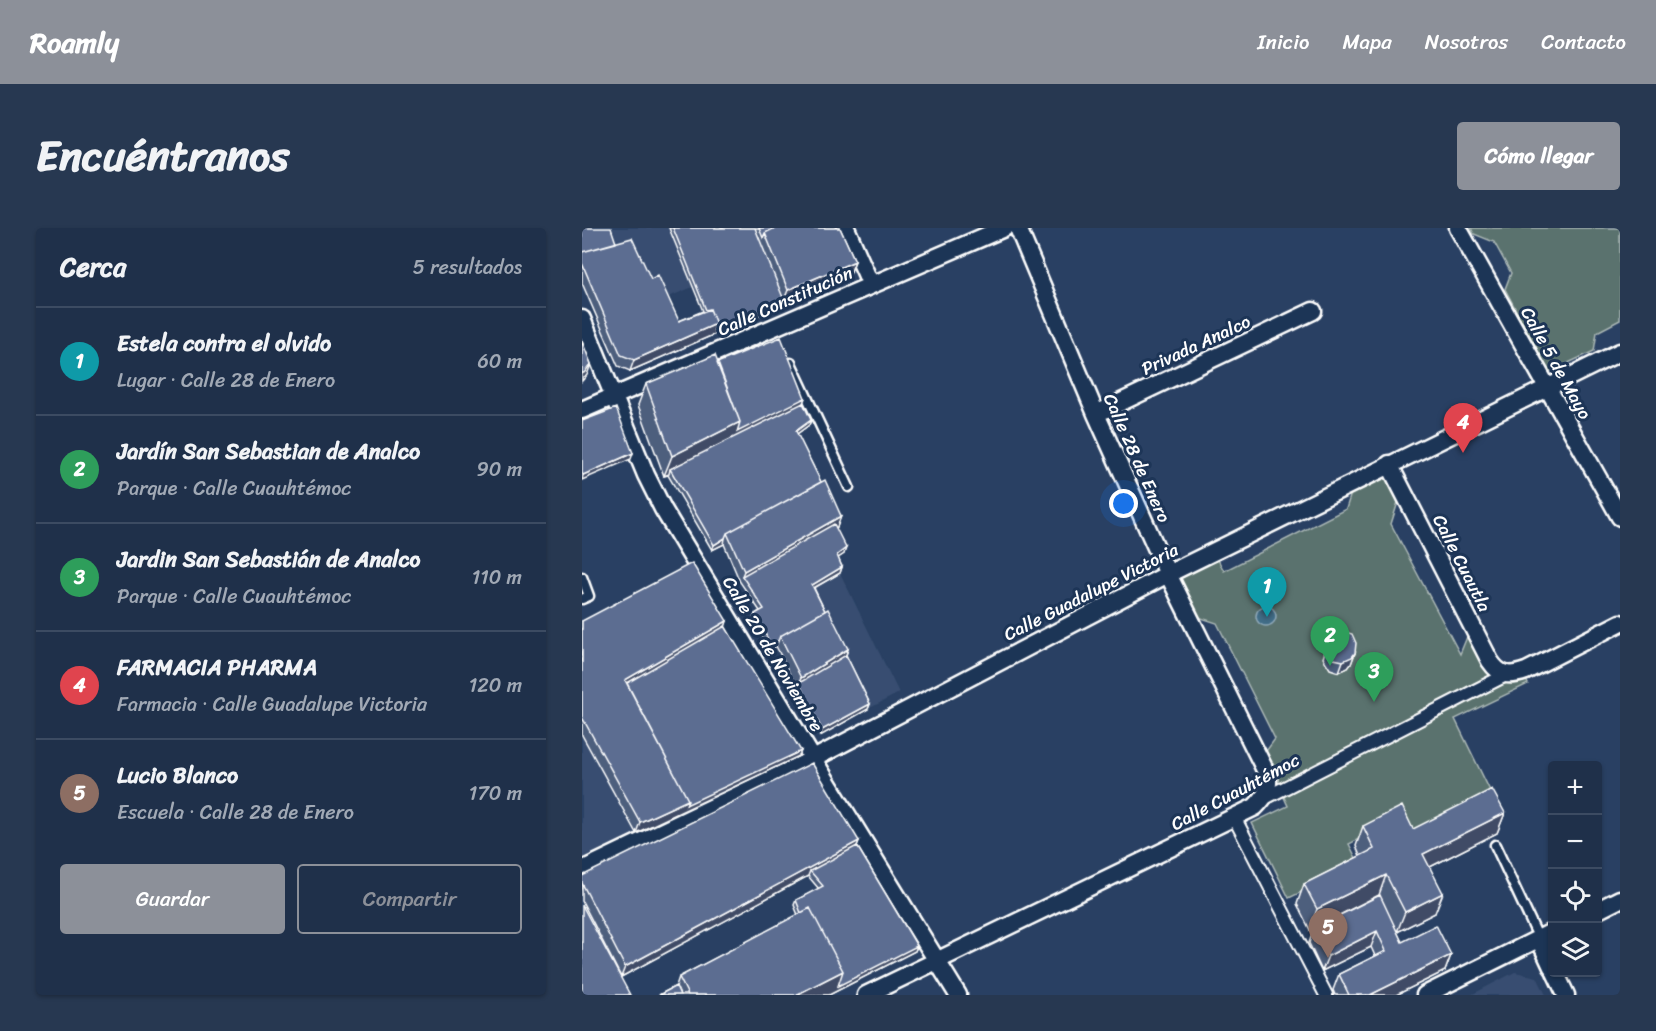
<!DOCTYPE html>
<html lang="es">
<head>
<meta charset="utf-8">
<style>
	:root { --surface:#1f304a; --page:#273851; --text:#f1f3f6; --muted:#a1a9b5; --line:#3c4b62; --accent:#8c9099 }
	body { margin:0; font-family:Sriracha,sans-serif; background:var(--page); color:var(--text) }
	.controls { position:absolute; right:18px; bottom:18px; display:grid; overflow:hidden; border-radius:6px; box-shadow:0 2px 4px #0004 }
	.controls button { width:54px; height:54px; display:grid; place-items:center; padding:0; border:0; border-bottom:2px solid var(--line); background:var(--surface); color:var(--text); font:30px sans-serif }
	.you { position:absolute; left:542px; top:276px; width:21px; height:21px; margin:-15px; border:4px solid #fff; border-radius:50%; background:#1a73e8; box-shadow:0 0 0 9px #1a73e833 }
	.badge { display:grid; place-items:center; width:39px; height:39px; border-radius:50%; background:var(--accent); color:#fff; font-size:20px; font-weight:700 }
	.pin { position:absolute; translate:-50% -50px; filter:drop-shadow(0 2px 3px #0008) }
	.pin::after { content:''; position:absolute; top:32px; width:21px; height:18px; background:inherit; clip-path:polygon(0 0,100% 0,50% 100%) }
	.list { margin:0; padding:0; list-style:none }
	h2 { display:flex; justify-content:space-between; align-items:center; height:78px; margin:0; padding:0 24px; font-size:26px }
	h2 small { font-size:20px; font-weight:400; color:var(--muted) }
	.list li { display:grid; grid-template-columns:39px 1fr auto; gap:18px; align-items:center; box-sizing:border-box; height:108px; padding:0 24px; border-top:2px solid var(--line) }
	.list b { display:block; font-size:22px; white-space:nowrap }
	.list p { margin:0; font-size:20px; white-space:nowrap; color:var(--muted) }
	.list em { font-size:20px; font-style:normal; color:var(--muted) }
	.actions { display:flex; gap:12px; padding:18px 24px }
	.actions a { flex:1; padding:14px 0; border:2px solid var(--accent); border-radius:6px; text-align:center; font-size:21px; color:var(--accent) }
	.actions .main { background:var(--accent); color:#fff }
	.icon { flex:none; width:33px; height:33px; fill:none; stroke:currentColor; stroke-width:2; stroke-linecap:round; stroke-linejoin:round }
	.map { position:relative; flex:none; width:1038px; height:767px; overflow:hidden; border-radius:6px }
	header { display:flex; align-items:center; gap:36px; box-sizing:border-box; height:84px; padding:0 30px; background:var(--accent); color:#fff }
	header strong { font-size:28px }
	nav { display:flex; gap:33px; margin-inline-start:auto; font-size:21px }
	.intro { display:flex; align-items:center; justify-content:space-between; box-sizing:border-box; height:144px; padding:0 36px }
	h1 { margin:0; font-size:42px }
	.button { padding:15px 27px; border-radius:6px; background:var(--accent); color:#fff; font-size:21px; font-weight:700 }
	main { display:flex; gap:36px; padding:0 36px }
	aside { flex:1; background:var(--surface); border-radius:6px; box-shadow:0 2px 4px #0004 }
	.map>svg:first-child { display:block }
	.built { fill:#384e71 }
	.green { fill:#5a726e; stroke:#acb8b6; stroke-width:1.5 }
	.water { fill:#436e89; stroke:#8ea8b8; stroke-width:1.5 }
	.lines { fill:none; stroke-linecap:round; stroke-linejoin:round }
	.service-casing { stroke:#fff; stroke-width:13 }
	.pedestrian-casing { stroke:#fff; stroke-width:16 }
	.minor-casing { stroke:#fff; stroke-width:21 }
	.service { stroke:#1d3557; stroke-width:8 }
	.pedestrian { stroke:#1d3557; stroke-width:12 }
	.minor { stroke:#1d3557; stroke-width:16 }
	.wall { fill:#4e5e7d; stroke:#fff; stroke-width:1.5 }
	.shaded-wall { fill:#404c66; stroke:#fff; stroke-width:1.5 }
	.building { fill:#5b6d91; stroke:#fff; stroke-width:1.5 }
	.labels { text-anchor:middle; stroke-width:6; stroke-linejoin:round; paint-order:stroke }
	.street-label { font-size:18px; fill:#fff; stroke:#1d3557 }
</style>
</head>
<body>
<header>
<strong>Roamly</strong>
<nav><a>Inicio</a><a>Mapa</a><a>Nosotros</a><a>Contacto</a></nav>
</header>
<div class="intro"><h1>Encuéntranos</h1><a class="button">Cómo llegar</a></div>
<main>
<aside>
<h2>Cerca<small>5 resultados</small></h2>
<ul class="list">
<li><span class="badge" style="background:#0f9aa8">1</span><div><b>Estela contra el olvido</b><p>Lugar · Calle 28 de Enero</p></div><em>60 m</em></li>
<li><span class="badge" style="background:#2e9e5b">2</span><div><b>Jardín San Sebastian de Analco</b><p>Parque · Calle Cuauhtémoc</p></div><em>90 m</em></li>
<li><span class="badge" style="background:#2e9e5b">3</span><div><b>Jardin San Sebastián de Analco</b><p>Parque · Calle Cuauhtémoc</p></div><em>110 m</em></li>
<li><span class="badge" style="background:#e0444e">4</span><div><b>FARMACIA PHARMA</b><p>Farmacia · Calle Guadalupe Victoria</p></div><em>120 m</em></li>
<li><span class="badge" style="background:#8d6e63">5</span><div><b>Lucio Blanco</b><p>Escuela · Calle 28 de Enero</p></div><em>170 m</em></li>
</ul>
<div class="actions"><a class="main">Guardar</a><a>Compartir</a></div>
</aside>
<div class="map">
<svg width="1038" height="767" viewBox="0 0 1038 767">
	<rect width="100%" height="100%" fill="#294063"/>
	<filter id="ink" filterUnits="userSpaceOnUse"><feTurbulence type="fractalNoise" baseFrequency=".0167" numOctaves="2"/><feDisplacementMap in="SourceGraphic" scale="12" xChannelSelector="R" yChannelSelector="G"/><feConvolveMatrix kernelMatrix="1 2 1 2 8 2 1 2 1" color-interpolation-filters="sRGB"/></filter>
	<g filter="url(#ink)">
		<path class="built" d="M25,0h62l24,59 -32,13 -45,-47z
			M258,345l59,120 -31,16 -58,-119z
			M0,507l54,98 -54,25z
			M933,744l22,5 9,18h-75z"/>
		<path class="green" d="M889,0h149v92l-23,12 -3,19 -45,21 -44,-83 6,-16 -17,-31 -20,-8z
			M803,247l6,5 8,19 -8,25 69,130 9,-22 35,50h10l11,-4 3,6 -73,35 39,80 -88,42 -11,-21 -46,24 10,20 -70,34 -37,-75 36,-17 -24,-52 11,-15 -58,-116 -22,-7 -15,-29 -1,-9 7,-7 30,-15 8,15 122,-62 7,-22z"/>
		<path class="water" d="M674 388a10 10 0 1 1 20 0a10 10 0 1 1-20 0Z"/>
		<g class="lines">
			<g class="service-casing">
				<path id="service" d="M209,135l58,124
					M0,349l7,19 -7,3
					M913,617l44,94"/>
			</g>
			<g class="pedestrian-casing">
				<path id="pedestrian" d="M683,570l241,-123
					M652,589l92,178"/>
			</g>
			<g class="minor-casing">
				<path id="minor" d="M264,0l25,57
					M876,0l162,289
					M0,91l64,156 17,34 150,250 145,236
					M0,182l422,-182
					M514,186l217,-103
					M807,236l101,197c10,15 19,16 36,10l94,-48
					M0,642l231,-111 355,-185 452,-222
					M1016,682l22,-11
					M957,711l13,28
					M973,744l11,23
					M284,767l389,-188c10,-10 14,-16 13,-31l-100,-202 -72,-160 -78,-186
					M843,767l127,-63"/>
			</g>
			<use href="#service" class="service"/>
			<use href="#pedestrian" class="pedestrian"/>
			<use href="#minor" class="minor"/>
		</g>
		<path class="wall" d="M0,0l34,15 35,36 28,42 24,-10 -34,-83h171l15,33 -6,15 -219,95 -12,-5 -36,-83z
			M135,135l86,40 8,17 -2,5 -12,9 24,48 20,34 -4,11 -2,1 9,26 -6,4 4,9 -2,6 -26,15 11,23 23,38 -2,6 24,49 -2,5 -48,27 -44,-90 -7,4 -16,-30 2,-6 5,-3 -20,-29 -16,-38 -12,6 -44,-75 -4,1 -26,-71 8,-21z
			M0,393h145l-2,5 74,130 -163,77 -54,-98z
			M747,410l26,15 -4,11 -3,4 -9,4 -9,-3 -7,-11z
			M923,585l-8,20 -67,34 5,46 -38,19 5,10 49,13 -6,16 -49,24h-61l-2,-5 6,-16 36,-18 -4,-9 -49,24 -13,-28 5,-15 65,-32 -69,34 -13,-26 7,-20 56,-28 -4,-10 7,-20 50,3z
			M277,613l-2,5 60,100 -2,5 -86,44h-170l17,-9 3,-9 119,-62 -4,-10 2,-5 23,-11 -11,-13 -187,101 -39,-76v-25z"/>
		<path class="shaded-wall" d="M273,33l-6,15 -67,29 6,-15z
			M202,72l-2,5 -152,66 4,-11 82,-36z
			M9,136l-4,11 -5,6v-8z
			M223,170l-4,10 -131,61 -1,5 -5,2 8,-20 68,-34z
			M229,192l-2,5 -15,11 2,-5z
			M51,225l-2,6 -49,21 1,-5z
			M259,288l-4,11 -93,52 -2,-3 2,-5z
			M143,310l-1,6 -12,6 2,-5z
			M264,320l-2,6 -9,6 2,-5z
			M260,339l-2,6 -30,17 2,-5z
			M145,393l-3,10 -99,58v-9z
			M196,413l-2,5 -7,4 2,-5z
			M266,421l-4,11 -45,23 2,-5z
			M773,425l-4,11 -3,4 -9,4 4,-11z
			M288,476l-2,5 -48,27 2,-6z
			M219,523l-2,5 -163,77 4,-11 48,-22z
			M923,585l-8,20 -81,41 7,-20z
			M277,613l-4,10 -45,20 -2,5 -187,101 4,-10z
			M804,647l-7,20 -69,35 7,-21z
			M861,665l-8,20 -38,19 8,-20z
			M795,703l-6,16 -49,24 6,-15z
			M335,718l-2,5 -86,44h-33l47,-24z
			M869,727l-6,16 -49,24h-26z"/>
		<path class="building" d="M0,0h29l5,15 -34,9z
			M91,0h82l29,72 -70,30 2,-6 -6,-15 -4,1z
			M177,0h16l-10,5 -2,5z
			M193,0h65l15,33 -67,29 -23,-57z
			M50,10l19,41 7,-4 21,46 31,-12 6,15 -82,36 -13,-5 -39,-92v-11z
			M199,109l24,61 -68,34 3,-10 -23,-59z
			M0,113l9,23 -7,9h-2z
			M133,127l25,67 -68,34 -26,-72z
			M221,175l8,17 -15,11 25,51 -94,51 -2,5 -11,7 -44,-76z
			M34,180l17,45 -50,22 -1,-2v-52z
			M243,252l16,36 -97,55 -17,-38z
			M252,296l12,24 -9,7 5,12 -30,18 13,26 -45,25 -2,5 -7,4 -16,-31 9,-5 -22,-33z
			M110,335l35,58 -102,59 63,120 -48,22 -58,-105v-96z
			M246,381l20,40 -47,29 -21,-42z
			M143,398l76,125 -115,54 2,-5 -61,-117z
			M760,403l10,3 4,9 -1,10 -3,4 -9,4 -9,-2 -7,-12 2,-9 8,-6z
			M264,427l24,49 -48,26 -23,-47z
			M230,535l47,78 -234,126 -43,-84v-7z
			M910,561l13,24 -82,41 20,39 -38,19 -19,-37 -69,34 -13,-25 70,-35 -11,-23 39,-20 11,23z
			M275,618l60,100 -79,40 5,-15 -33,-63 -9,5 -5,-13 27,-14 -13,-15z
			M798,667l22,47 34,-17 15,30 -81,40h-21l-10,-21 47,-23 -9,-20 -49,25 -14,-28z
			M0,677l48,90h-48z
			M228,680l33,63 -47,24h-108l-9,-18z
			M94,758l4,9h-21z"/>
	</g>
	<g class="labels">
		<g class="street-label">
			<text transform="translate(203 73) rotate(-24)" y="6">Calle Constitución</text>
			<text transform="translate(614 117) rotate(-25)" y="6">Privada Analco</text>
			<text transform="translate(974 135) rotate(61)" y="6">Calle 5 de Mayo</text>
			<text transform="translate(555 230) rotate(66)" y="6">Calle 28 de Enero</text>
			<text transform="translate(880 335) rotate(63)" y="6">Calle Cuautla</text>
			<text transform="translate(509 364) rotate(-27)" y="6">Calle Guadalupe Victoria</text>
			<text transform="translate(191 426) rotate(59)" y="6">Calle 20 de Noviembre</text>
			<text transform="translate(653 564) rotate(-28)" y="6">Calle Cuauhtémoc</text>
		</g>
	</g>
</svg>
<div class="controls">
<button>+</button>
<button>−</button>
<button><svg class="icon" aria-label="locate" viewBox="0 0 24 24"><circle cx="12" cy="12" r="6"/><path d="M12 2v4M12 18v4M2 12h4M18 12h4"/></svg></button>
<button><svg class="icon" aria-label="layers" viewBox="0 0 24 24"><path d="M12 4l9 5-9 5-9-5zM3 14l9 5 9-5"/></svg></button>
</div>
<div class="you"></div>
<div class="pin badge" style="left:685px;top:389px;background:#0f9aa8">1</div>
<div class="pin badge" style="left:748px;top:438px;background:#2e9e5b">2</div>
<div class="pin badge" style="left:792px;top:474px;background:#2e9e5b">3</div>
<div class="pin badge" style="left:881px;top:225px;background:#e0444e">4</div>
<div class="pin badge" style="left:746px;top:730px;background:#8d6e63">5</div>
</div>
</main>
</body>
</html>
